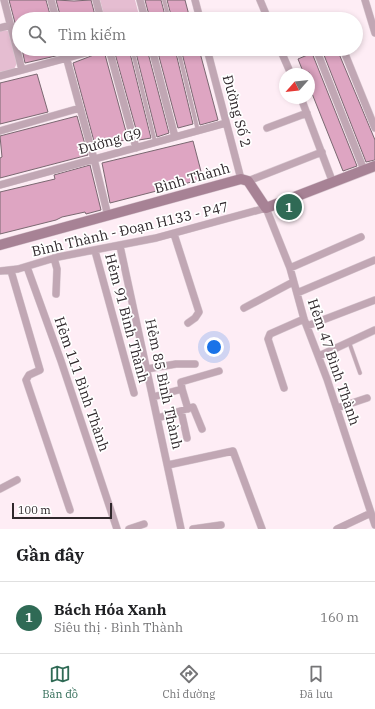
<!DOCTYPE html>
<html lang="vi">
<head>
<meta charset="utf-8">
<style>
	:root { --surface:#fff; --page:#f2f2f2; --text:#202124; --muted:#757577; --line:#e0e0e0; --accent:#2f6a55 }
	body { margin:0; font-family:"IBM Plex Serif",serif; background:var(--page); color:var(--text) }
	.compass { position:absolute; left:279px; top:68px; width:36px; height:36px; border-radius:50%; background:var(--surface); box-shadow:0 2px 6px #0003; rotate:243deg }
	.scale { position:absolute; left:12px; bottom:10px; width:100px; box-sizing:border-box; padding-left:4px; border:2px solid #2f272b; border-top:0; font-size:11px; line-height:14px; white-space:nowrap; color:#2f272b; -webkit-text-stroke:3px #fff; paint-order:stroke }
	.you { position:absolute; left:214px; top:347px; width:14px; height:14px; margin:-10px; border:3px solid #fff; border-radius:50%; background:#1a73e8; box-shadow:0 0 0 6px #1a73e833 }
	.badge { display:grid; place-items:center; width:26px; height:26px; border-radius:50%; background:var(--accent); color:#fff; font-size:13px; font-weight:700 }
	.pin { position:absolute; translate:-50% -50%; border:2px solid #fff; box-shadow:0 1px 4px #0006 }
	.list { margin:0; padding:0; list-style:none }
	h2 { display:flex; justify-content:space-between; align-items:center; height:52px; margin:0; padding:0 16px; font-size:17px }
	h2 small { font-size:13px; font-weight:400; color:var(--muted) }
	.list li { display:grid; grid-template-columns:26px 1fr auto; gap:12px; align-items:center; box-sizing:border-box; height:72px; padding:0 16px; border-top:1px solid var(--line) }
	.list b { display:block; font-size:15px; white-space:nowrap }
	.list p { margin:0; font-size:13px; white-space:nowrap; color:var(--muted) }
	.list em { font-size:13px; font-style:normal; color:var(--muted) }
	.icon { flex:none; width:22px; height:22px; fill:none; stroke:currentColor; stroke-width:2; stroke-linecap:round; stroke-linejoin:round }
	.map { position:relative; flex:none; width:375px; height:529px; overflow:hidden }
	.search { position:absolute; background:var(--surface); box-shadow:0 2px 6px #0003; left:12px; right:12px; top:12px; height:44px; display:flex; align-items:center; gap:10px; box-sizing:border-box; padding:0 14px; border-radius:22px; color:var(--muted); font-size:15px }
	.sheet { height:124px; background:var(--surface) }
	nav { display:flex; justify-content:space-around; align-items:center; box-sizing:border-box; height:56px; border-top:1px solid var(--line); background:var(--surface); font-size:11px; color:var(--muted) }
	nav a { display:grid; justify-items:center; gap:2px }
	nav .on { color:var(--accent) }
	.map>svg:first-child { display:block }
	.green { fill:#e5bdd1 }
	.building { fill:#dea5c2; stroke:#7a6871 }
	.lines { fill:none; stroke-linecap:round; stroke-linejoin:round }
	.lane-casing { stroke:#d9c9d1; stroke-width:4.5 }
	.street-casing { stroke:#d9c9d1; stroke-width:8 }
	.secondary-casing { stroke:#d9c9d1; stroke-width:11 }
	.lane { stroke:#c1a7b4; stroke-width:3.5 }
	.street { stroke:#c1a7b4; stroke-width:7 }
	.secondary { stroke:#a78295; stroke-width:10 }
	.labels { text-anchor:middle; stroke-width:3.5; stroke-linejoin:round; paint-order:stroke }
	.street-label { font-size:14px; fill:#2f272b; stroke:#fff }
</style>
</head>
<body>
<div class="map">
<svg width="375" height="529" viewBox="0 0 375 529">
	<rect width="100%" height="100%" fill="#feedf5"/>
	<path class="green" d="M100,0h35l5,19h-35z
		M5,30l4,1 8,32 -3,6 -14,3v-41z"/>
	<path class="building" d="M9,0h37l5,18 -32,1v19z
		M56,0l18,1 17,-1 5,19h-35z
		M145,0h16l5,19h-16z
		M167,0h18l5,19h-18z
		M22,49h37l1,6 -35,8z
		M129,49l22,89 -12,2 -25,-90z
		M135,49h12l22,84 -12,4z
		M157,49h18l18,75 -15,4z
		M181,49h18l19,71 -18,5z
		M337,49l38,91v20l-9,2 -44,-112z
		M104,51l24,88 -14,4 -1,-3 -18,5 -22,-82z
		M312,53l45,113 -14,5 -34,-85v-14l-5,2 -6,-15z
		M37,74l11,38 -48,12v-41z
		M77,116l11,39 -88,23v-20l2,-1 -2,-21z
		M193,141l10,38 -93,24 -8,-40z
		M90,165l11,45 -15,4 -1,-2 -23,5 -6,3 -56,14v-42l55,-13 -1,-4z"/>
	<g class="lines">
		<g class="lane-casing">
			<path id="lane" d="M164,0l5,19
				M132,49l23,93
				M178,49l20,82
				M349,342l11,31"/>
		</g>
		<g class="street-casing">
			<path id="street" d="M4,0l18,70
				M51,0l5,19
				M96,0l5,19
				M140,0l5,19
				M195,0l5,19
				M260,0l8,19
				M365,0l10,33
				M0,28l11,-3
				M64,49l30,110 14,57
				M109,49l27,99
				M152,49l23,88
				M207,49l34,130
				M280,49l11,25
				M316,49l48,121
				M343,49l32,79
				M0,76l100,-27
				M301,98l32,85
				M267,128l40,-15
				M0,131l80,-23
				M248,181l74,-29
				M0,185l226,-62
				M174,234l25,78 -4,6 -7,5
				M120,246l61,283
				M95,251l39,142
				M54,258l3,11 -1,25
				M27,267l34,94 56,168
				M290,268l71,-31
				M0,271l18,-2 40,-12 98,-19 110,-30 24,60 14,51 23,60 48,146
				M11,271l29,99 -11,5 -3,5 44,130
				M297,293l78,-33
				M244,308l49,-26
				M307,326l68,-26
				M319,356l56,-26
				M147,369l29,-5h19
				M284,388l-16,-49 2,-5 34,-15
				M182,389l6,20
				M153,397l29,-8 -1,-7 38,-11
				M337,408l30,-10
				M181,411l6,27
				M158,418l35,-11 9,22
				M168,465l65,-14 29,78
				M0,489l17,-9
				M129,529l15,-5
				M193,529l28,-4
				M337,529l34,-16"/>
		</g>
		<g class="secondary-casing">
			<path id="secondary" d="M0,245l241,-66 7,2 18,27 109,-42"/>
		</g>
		<use href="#lane" class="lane"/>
		<use href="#street" class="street"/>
		<use href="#secondary" class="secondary"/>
	</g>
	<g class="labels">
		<g class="street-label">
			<text transform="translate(237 111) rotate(75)" y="5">Đường Số 2</text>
			<text transform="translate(110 141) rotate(-15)" y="5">Đường G9</text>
			<text transform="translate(192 178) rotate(-16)" y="5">Bình Thành</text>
			<text transform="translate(130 229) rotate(-13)" y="5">Bình Thành - Đoạn H133 - P47</text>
			<text transform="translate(127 318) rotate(75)" y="5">Hẻm 91 Bình Thành</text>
			<text transform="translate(334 362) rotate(71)" y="5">Hẻm 47 Bình Thành</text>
			<text transform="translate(82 384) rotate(71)" y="5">Hẻm 111 Bình Thành</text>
			<text transform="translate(164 384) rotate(78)" y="5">Hẻm 85 Bình Thành</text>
		</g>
	</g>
</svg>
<svg class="compass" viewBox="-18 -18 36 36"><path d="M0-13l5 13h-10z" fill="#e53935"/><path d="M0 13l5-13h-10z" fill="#757577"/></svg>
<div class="scale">100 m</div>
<div class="you"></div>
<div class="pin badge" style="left:289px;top:207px">1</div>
<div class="search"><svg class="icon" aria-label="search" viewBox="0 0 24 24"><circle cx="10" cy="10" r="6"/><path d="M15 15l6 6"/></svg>Tìm kiếm</div>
</div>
<section class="sheet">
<h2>Gần đây<small></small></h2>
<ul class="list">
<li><span class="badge">1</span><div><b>Bách Hóa Xanh</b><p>Siêu thị · Bình Thành</p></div><em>160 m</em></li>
</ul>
</section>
<nav>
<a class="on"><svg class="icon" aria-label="map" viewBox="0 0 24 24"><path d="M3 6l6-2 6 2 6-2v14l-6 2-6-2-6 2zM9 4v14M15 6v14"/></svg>Bản đồ</a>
<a><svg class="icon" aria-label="directions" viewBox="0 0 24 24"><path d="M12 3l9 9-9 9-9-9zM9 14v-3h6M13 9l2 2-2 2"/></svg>Chỉ đường</a>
<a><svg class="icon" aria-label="saved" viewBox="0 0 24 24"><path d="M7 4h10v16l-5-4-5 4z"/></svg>Đã lưu</a>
</nav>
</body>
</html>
